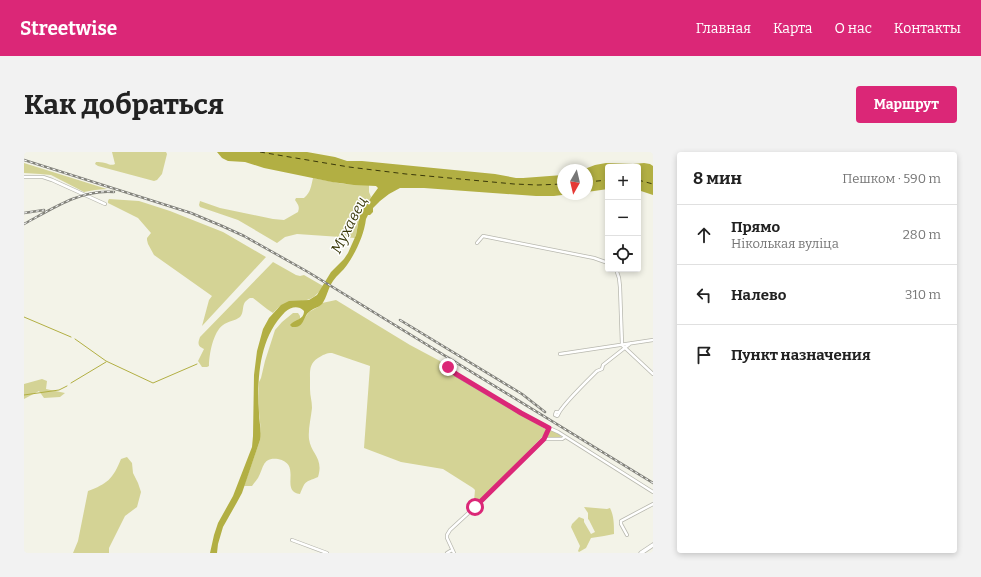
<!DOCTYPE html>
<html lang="ru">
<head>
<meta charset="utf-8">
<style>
	:root { --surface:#fff; --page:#f2f2f2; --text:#222; --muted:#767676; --line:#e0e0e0; --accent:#db2777 }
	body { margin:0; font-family:Bitter,serif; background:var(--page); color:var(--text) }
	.controls { position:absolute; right:12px; top:12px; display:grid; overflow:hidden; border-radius:4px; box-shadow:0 2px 6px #0003 }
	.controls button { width:36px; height:36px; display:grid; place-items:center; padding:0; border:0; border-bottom:1px solid var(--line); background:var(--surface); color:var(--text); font:20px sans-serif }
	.compass { position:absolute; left:533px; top:12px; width:36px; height:36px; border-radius:50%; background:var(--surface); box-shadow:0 2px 6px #0003; rotate:188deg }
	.stop { position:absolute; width:12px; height:12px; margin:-9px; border:3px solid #db2777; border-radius:50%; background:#fff }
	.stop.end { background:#db2777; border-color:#fff; box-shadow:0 1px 4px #0008 }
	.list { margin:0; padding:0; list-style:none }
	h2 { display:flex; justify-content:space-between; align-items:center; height:52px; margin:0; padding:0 16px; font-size:17px }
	h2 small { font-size:13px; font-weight:400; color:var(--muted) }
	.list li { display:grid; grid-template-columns:26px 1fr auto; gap:12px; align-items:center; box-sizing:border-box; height:60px; padding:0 16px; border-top:1px solid var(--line) }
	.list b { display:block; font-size:15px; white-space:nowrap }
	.list p { margin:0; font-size:13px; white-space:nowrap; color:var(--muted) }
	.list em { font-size:13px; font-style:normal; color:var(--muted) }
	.icon { flex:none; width:22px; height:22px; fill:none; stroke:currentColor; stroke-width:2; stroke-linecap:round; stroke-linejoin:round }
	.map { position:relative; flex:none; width:629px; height:401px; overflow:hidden; border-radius:4px }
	header { display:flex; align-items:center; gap:24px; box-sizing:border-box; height:56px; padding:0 20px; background:var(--accent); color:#fff }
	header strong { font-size:19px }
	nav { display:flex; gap:22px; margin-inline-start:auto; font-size:14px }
	.intro { display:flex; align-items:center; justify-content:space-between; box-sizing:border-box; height:96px; padding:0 24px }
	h1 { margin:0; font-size:28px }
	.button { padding:10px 18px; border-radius:4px; background:var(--accent); color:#fff; font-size:14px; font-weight:700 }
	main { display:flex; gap:24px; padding:0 24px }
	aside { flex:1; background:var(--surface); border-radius:4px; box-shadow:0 2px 6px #0003 }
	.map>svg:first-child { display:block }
	.green { fill:#d4d395 }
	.water { fill:#b2af43 }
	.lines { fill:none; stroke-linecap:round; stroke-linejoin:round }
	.stream { stroke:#b2af43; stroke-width:1 }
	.ferry { stroke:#3a390a; stroke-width:1; stroke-dasharray:5 4; stroke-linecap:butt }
	.street-casing { stroke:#b8b8af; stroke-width:4 }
	.primary-casing { stroke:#b8b8af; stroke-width:5 }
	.street { stroke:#fff; stroke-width:2.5 }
	.primary { stroke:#fff; stroke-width:3.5 }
	.rail-casing { stroke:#83837c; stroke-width:2.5 }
	.rail { stroke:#fff; stroke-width:1; stroke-dasharray:3; stroke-linecap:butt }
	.route { stroke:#db2777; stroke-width:5 }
	.labels { text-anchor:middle; stroke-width:3; stroke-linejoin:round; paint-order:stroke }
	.water-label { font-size:15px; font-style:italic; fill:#3a390a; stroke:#fff }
</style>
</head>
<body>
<header>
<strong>Streetwise</strong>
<nav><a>Главная</a><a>Карта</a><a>О нас</a><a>Контакты</a></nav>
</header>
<div class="intro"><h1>Как добраться</h1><a class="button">Маршрут</a></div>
<main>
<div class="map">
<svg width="629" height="401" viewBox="0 0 629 401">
	<rect width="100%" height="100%" fill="#f3f3e8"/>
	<path class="green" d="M88,0h54l1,2 -5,20 -5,6 -3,1 -56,-15 -3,-2 1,-2c3,0 6,0 9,1 4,1 6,3 10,1z
		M0,11l83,26 -12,1 -11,2 -33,-17 -11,-1 -16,-1z
		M289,26l31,6 25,1v7l2,5c-5,7 -10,15 -12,24 -2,5 -2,11 -4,17l-58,-4 -12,3 -8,6 -39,-23 -38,-13 -1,-2 1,-4 20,7 53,11 11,1 14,-8c2,-6 0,-7 -3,-12l1,-2h8c7,-6 7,-12 9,-20z
		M85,47l30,2 31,10 53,21 43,25 -64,69 7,-26 3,-4 -58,-41 -6,-11 -1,-4v-2l4,-5 -13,-15 -30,-15v-2z
		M249,110l23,13 4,1 4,-1 19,11c-12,20 -22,12 -40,19 -4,1 -7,5 -10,8l-6,-4 -14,-11h-3c-2,1 -3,2 -5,4 -3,4 -1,11 -5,15 -5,4 -12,4 -17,8 -10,7 -14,30 -14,41l-2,1h-5l-4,-6 6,-12c-7,-3 -6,-6 -4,-12z
		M312,148l74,45 30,16 2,3 -2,3 5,3 102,60 -2,4 -67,69 -4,-2 1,-11 -2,-2 -30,-19 -42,-7 -37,-14 6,-82 -38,-13c-6,0 -9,2 -14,5 -9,6 -8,13 -8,22 0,3 0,6 0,9 0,7 2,12 2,19 -1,10 -4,21 -3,31 2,15 15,19 9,38 -14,6 -12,3 -18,17 -21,-3 3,-30 -22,-35 -16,-2 -14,9 -20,19 -2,3 -4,5 -6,8h-8l16,-46 1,-8 -2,-20v-30l2,-4 4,-17 10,-31 7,-8 11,-9h5l2,3v3l-10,6 16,-9 3,-4 9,-5 4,-4z
		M18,227l5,2 -1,8 19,4 -5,4 -16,1 -5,-7 -15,8v-15z
		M527,278l9,5 1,2 -1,1h-13c0,-3 0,-6 4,-8z
		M103,305l5,6 1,10 5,10 3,9 -4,15 -12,9 -16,32v5h-36l5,-12 10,-50c19,-7 25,-12 33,-32z
		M560,355l23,2 3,-1c4,8 4,16 4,26l-10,2 -13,2 -5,10 -7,4 -1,-1 2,-5 -9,-19 1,-3 7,-7 5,2v3l7,12 4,-2 -6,-12 -1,-1v-6z"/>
	<path class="water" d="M193,0h90l28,5 12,4h15l133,13 21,4h7l40,-3v19h7l-16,2h-18l-112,-8h-24l-11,6 -9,7 -7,7v4l-3,3h-2l-2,4c-2,16 -10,33 -19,46 -4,6 -10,10 -14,16 -5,7 -6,16 -11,23 -4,4 -9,4 -13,8 -7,6 -4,16 -17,15l-2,-2c5,-6 14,-5 14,-14 -6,-6 -13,-4 -19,1 -26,26 -28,66 -26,101 0,9 3,18 1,27l-18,53 -6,11 -13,23 -5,17 -1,9h-7l4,-18 4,-12 15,-27 19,-49 1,-11 1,-61 3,-24 6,-22 6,-11 12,-13 8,-4 20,-1 8,-5 3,-5 11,-18 13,-13 4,-6 8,-18 3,-16 2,-6 6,-10 11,-15 -2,-2 -22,-1 -22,-3 -68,-14 -19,-6 -17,-1 -6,-3z
		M582,11l27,1 11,-1 6,1 3,2v29l-15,-5v-23h-30v22l-21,3v-22h-5l13,-5z"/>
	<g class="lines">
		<path class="stream" d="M0,165l47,20
			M51,187l31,22 47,22 44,-19
			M47,231l35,-21
			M0,243l35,-5 8,-4"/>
		<path class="ferry" d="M236,0l89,15 57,7 108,10 24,1 25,-1
			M614,28l15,4
			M563,30l21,-2"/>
		<g class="street-casing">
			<path id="street" d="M0,25h19l9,3 53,24
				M453,91l6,-7 111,22 14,5
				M592,117l3,9 1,9 2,58 31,29
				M536,202l93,-14
				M419,218l5,-3 2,1 6,7 61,36 32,17 -5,11
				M535,260h-3l-1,3 2,1 1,-1c2,-8 32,-37 39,-44l5,-2 1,-4 28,-22
				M525,276l9,4 95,60
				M603,383l-6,-11v-3l32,-17
				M268,388l35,13
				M423,401l5,-3
				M430,401l-7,-15v-3l3,-5 25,-23 69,-68h18l3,-2"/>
		</g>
		<g class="primary-casing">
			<path id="primary" d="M617,401l12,-8"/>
		</g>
		<use href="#street" class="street"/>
		<use href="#primary" class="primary"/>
		<g class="rail-casing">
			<path id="rail" d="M0,8l167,53 31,13 22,10 64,36 345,211
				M0,61l20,-3
				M0,72c28,-15 57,-35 90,-32
				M376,168l122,74 23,18"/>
		</g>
		<use href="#rail" class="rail"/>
	</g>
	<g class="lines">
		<path class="route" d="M424,215l8,7 65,39 28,15 -5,11 -69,68"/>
	</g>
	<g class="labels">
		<g class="water-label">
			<text transform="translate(325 73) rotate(-63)" y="5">Мухавец</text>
		</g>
	</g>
</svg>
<div class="controls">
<button>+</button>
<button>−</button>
<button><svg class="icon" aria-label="locate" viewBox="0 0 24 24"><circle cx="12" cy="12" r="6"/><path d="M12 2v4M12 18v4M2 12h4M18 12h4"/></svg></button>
</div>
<svg class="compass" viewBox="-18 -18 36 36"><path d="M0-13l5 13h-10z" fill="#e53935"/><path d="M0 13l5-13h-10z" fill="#767676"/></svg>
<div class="stop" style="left:451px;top:355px"></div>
<div class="stop end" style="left:424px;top:215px"></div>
</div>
<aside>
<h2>8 мин<small>Пешком · 590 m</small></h2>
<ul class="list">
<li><svg class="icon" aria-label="ahead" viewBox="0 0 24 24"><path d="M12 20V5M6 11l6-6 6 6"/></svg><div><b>Прямо</b><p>Ніколькая вуліца</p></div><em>280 m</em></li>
<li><svg class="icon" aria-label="left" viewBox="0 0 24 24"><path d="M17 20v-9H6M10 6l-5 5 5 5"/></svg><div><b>Налево</b></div><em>310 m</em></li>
<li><svg class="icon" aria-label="arrive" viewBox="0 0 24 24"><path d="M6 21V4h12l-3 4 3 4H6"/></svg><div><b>Пункт назначения</b></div></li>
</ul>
</aside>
</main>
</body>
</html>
